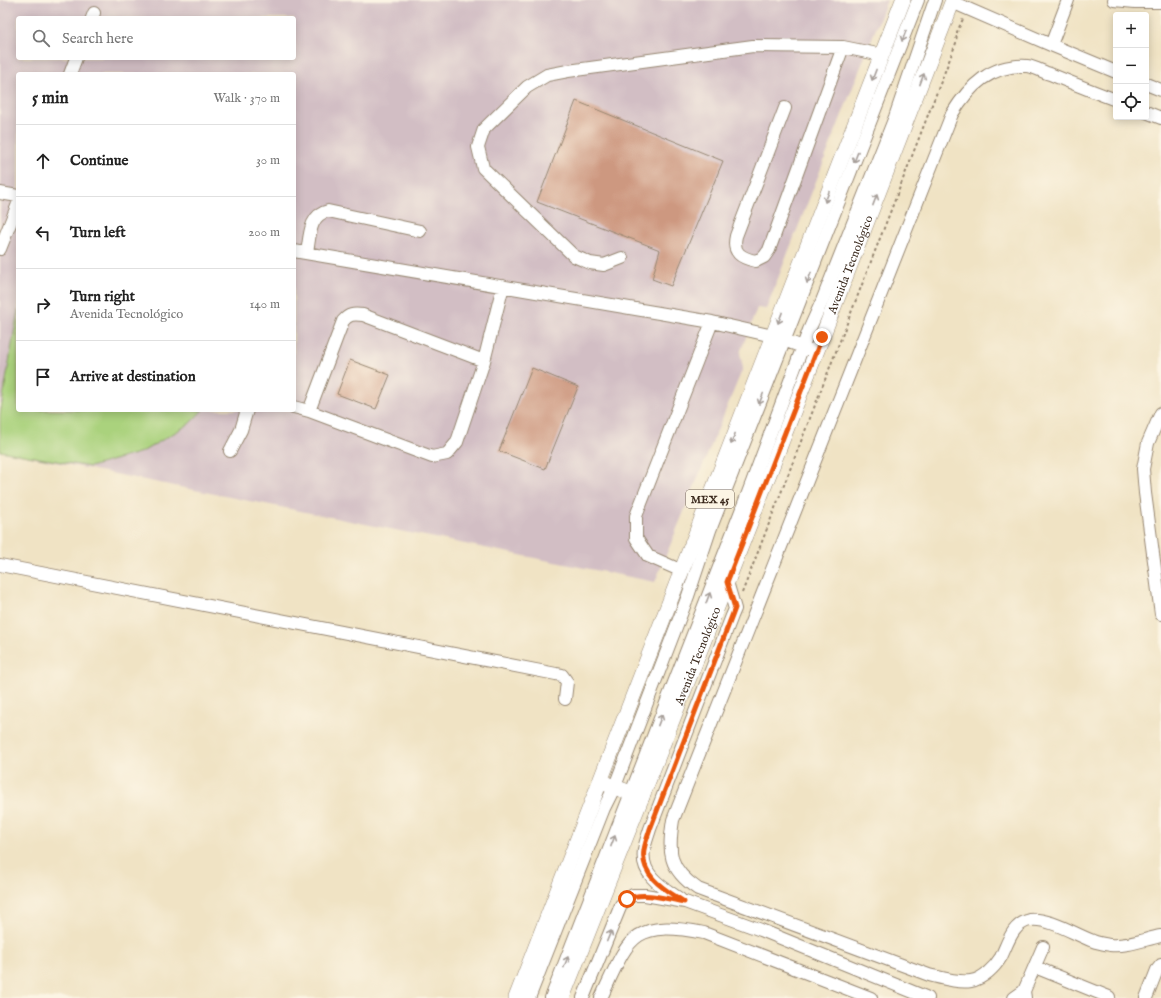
<!DOCTYPE html>
<html lang="en">
<head>
<meta charset="utf-8">
<style>
	:root { --surface:#fff; --page:#f6f6f6; --text:#222; --muted:#767676; --line:#e0e0e0 }
	body { margin:0; font-family:"IM FELL English",serif; background:var(--page); color:var(--text) }
	.controls { position:absolute; right:12px; top:12px; display:grid; overflow:hidden; border-radius:4px; box-shadow:0 2px 10px #0003 }
	.controls button { width:36px; height:36px; display:grid; place-items:center; padding:0; border:0; border-bottom:1px solid var(--line); background:var(--surface); color:var(--text); font:20px sans-serif }
	.stop { position:absolute; width:12px; height:12px; margin:-9px; border:3px solid #ea580c; border-radius:50%; background:#fff }
	.stop.end { background:#ea580c; border-color:#fff; box-shadow:0 1px 4px #0008 }
	.list { margin:0; padding:0; list-style:none }
	h2 { display:flex; justify-content:space-between; align-items:center; height:52px; margin:0; padding:0 16px; font-size:17px }
	h2 small { font-size:13px; font-weight:400; color:var(--muted) }
	.list li { display:grid; grid-template-columns:26px 1fr auto; gap:12px; align-items:center; box-sizing:border-box; height:72px; padding:0 16px; border-top:1px solid var(--line) }
	.list b { display:block; font-size:15px; white-space:nowrap }
	.list p { margin:0; font-size:13px; white-space:nowrap; color:var(--muted) }
	.list em { font-size:13px; font-style:normal; color:var(--muted) }
	.icon { flex:none; width:22px; height:22px; fill:none; stroke:currentColor; stroke-width:2; stroke-linecap:round; stroke-linejoin:round }
	.map { position:relative; flex:none; width:1161px; height:998px; overflow:hidden }
	.search { position:absolute; background:var(--surface); box-shadow:0 2px 10px #0003; left:16px; top:16px; width:280px; height:44px; display:flex; align-items:center; gap:10px; box-sizing:border-box; padding:0 14px; border-radius:4px; color:var(--muted); font-size:15px }
	.panel { position:absolute; background:var(--surface); box-shadow:0 2px 10px #0003; left:16px; top:72px; width:280px; height:340px; border-radius:4px }
	.map>svg:first-child { display:block }
	.industrial { fill:#d2bec4; fill-rule:evenodd }
	.green { fill:#aad27d; stroke:#727e4e }
	.building { fill:#cd9880 }
	.lines { fill:none; stroke-linecap:round; stroke-linejoin:round }
	.minor-casing { stroke:#968671; stroke-width:14 }
	.major-casing { stroke:#968671; stroke-width:16 }
	.path { stroke:#968671; stroke-width:2; stroke-dasharray:3 3; stroke-linecap:butt }
	.minor { stroke:#fff; stroke-width:12 }
	.major { stroke:#fff; stroke-width:15 }
	.oneway { stroke:#a79f9a }
	.route { stroke:#ea580c; stroke-width:5 }
	.labels { text-anchor:middle; stroke-width:3; stroke-linejoin:round; paint-order:stroke }
	.shield { fill:#fcf5e5; stroke:#75675a; stroke-width:1 }
	.shield-label { font-size:11px; font-weight:bold; fill:#3b2a1e }
	.street-label { font-size:12px; fill:#3b2a1e; stroke:#fcf5e5 }
</style>
</head>
<body>
<div class="map">
<svg width="1161" height="998" viewBox="0 0 1161 998">
	<rect width="100%" height="100%" fill="#fcf5e5"/>
	<filter id="ink" filterUnits="userSpaceOnUse"><feTurbulence type="fractalNoise" baseFrequency=".025" numOctaves="2"/><feDisplacementMap in="SourceGraphic" scale="8" xChannelSelector="R" yChannelSelector="G"/><feConvolveMatrix kernelMatrix="1 2 1 2 8 2 1 2 1" color-interpolation-filters="sRGB"/></filter>
	<filter id="wash" filterUnits="userSpaceOnUse"><feTurbulence type="fractalNoise" baseFrequency=".012" numOctaves="4" result="noise"/><feDisplacementMap in="SourceGraphic" scale="16" xChannelSelector="R" yChannelSelector="G"/><feGaussianBlur stdDeviation="0.9" result="paint"/><feColorMatrix in="noise" values="0 0 0 0 0 0 0 0 0 0 0 0 0 0 0 0 0 1.4 0 .05"/><feComposite in="paint" operator="in"/></filter>
	<g filter="url(#wash)">
		<rect width="100%" height="100%" fill="#f0e3c4"/>
		<path class="industrial" d="M0,0h887l-121,309 -9,-1 -17,45 3,15 -88,214 -655,-131zM18,18h276v40h-276zM18,74h276v336h-276z"/>
		<path class="green" d="M18,310v100h185l-14,14 -47,28 -52,15 -90,-16v-36z"/>
		<g id="blocks">
			<path class="building" d="M576,101l147,60 -52,125 -19,-7 8,-29 -123,-48z
				M350,360l40,15 -14,34 -39,-15z
				M532,368l46,19 -33,82 -46,-18z"/>
		</g>
	</g>
	<g filter="url(#ink)">
		<use href="#blocks" fill-opacity="0" stroke="#968671" stroke-width="1"/>
		<g class="lines">
			<g class="minor-casing">
				<path id="minor" d="M1114,0l21,2h26
					M952,2l99,43 65,27
					M92,18l2,-5
					M1051,45l17,-45
					M70,74l6,-16
					M1146,84l15,6
					M1116,100c-22,-8 -44,-17 -66,-26 -7,-2 -15,-7 -23,-8 -36,-2 -58,20 -75,48l-279,706c-5,32 -5,49 25,69l231,86c13,3 29,8 42,6 12,-2 24,-14 30,-24 7,-14 11,-33 29,-37 18,-3 46,15 63,21 5,2 12,3 17,4 17,2 35,-6 51,-9
					M785,108l-49,128c-4,17 5,22 20,25l8,-4 5,-7 74,-203
					M1146,112l15,6
					M0,193l18,3
					M0,249l18,-45
					M294,251l418,71 61,14 38,14
					M307,253c3,-17 2,-38 21,-42l92,20
					M622,258l-18,7 -14,-2 -16,-7 -91,-88 -5,-21 6,-18 43,-42 20,-12 21,-4 185,-25 90,1 39,8
					M294,407l15,4 34,-90c6,-7 10,-7 20,-6l121,46 19,-75
					M309,411l123,46 15,-3 10,-12 27,-81
					M1161,413l-13,30 -5,26 2,24 16,121
					M230,451l11,-21 6,-20
					M0,565l556,109 6,1 5,7 -2,17
					M682,571l-34,-15 -12,-18v-22l76,-194
					M680,899c-18,-12 -40,-24 -36,-49 1,-7 4,-14 6,-21l82,-213 3,-7 -8,-27
					M1035,967l74,30
					M529,998l75,-190 11,-22 73,-190 22,-66 208,-530
					M551,998l197,-505 61,-163 13,-29 73,-184 40,-117
					M583,998l38,-93 6,-6 6,-4h12l40,7 76,28 167,68
					M601,998c28,-60 30,-79 103,-65l167,65
					M1014,998l10,-7
					M1025,998l-1,-7 19,-44
					M1146,998l11,-28 4,-5"/>
			</g>
			<g class="major-casing">
				<g id="major">
					<path d="M601,782l41,15"/>
					<path d="M516,998l387,-998"/>
					<path id="s1" d="M562,998l165,-416 226,-582"/>
				</g>
			</g>
			<path class="path" d="M742,593l214,-550 1,-11 6,-13"/>
			<use href="#minor" class="minor"/>
			<use href="#major" class="major"/>
		</g>
		<defs><path id="oneway-shaft" d="M-6 0H5M1.5-3L5.5 0L1.5 3" fill="none" stroke-width="1.6" stroke-linecap="round" stroke-linejoin="round"/></defs>
		<g class="oneway">
			<use href="#oneway-shaft" transform="translate(904 36) rotate(111)"/>
			<use href="#oneway-shaft" transform="translate(874 75) rotate(111)"/>
			<use href="#oneway-shaft" transform="translate(922 79) rotate(-69)"/>
			<use href="#oneway-shaft" transform="translate(856 157) rotate(111)"/>
			<use href="#oneway-shaft" transform="translate(827 197) rotate(111)"/>
			<use href="#oneway-shaft" transform="translate(875 200) rotate(-69)"/>
			<use href="#oneway-shaft" transform="translate(809 278) rotate(111)"/>
			<use href="#oneway-shaft" transform="translate(780 318) rotate(111)"/>
			<use href="#oneway-shaft" transform="translate(761 399) rotate(112)"/>
			<use href="#oneway-shaft" transform="translate(733 439) rotate(111)"/>
			<use href="#oneway-shaft" transform="translate(708 598) rotate(-69)"/>
			<use href="#oneway-shaft" transform="translate(660 720) rotate(-69)"/>
			<use href="#oneway-shaft" transform="translate(613 841) rotate(-69)"/>
			<use href="#oneway-shaft" transform="translate(609 936) rotate(-68)"/>
			<use href="#oneway-shaft" transform="translate(566 962) rotate(-69)"/>
		</g>
	</g>
	<g class="lines" filter="url(#ink)">
		<path class="route" d="M627,899c15,-8 41,0 57,3 -18,-12 -44,-25 -40,-52 1,-7 4,-14 6,-21l82,-213 3,-8 -8,-26 95,-245"/>
	</g>
	<g class="labels">
		<rect class="shield" x="686" y="490" width="48" height="18" rx="3"/>
		<g class="shield-label">
			<text x="710" y="503">MEX 45</text>
		</g>
		<g class="street-label">
			<text dy="4" stroke="none"><textPath href="#s1" startOffset="788">Avenida Tecnológico</textPath></text>
			<text dy="4" stroke="none"><textPath href="#s1" startOffset="368">Avenida Tecnológico</textPath></text>
		</g>
	</g>
</svg>
<div class="controls">
<button>+</button>
<button>−</button>
<button><svg class="icon" aria-label="locate" viewBox="0 0 24 24"><circle cx="12" cy="12" r="6"/><path d="M12 2v4M12 18v4M2 12h4M18 12h4"/></svg></button>
</div>
<div class="stop" style="left:627px;top:899px"></div>
<div class="stop end" style="left:822px;top:337px"></div>
<div class="search"><svg class="icon" aria-label="search" viewBox="0 0 24 24"><circle cx="10" cy="10" r="6"/><path d="M15 15l6 6"/></svg>Search here</div>
<section class="panel">
<h2>5 min<small>Walk · 370 m</small></h2>
<ul class="list">
<li><svg class="icon" aria-label="ahead" viewBox="0 0 24 24"><path d="M12 20V5M6 11l6-6 6 6"/></svg><div><b>Continue</b></div><em>30 m</em></li>
<li><svg class="icon" aria-label="left" viewBox="0 0 24 24"><path d="M17 20v-9H6M10 6l-5 5 5 5"/></svg><div><b>Turn left</b></div><em>200 m</em></li>
<li><svg class="icon" aria-label="right" viewBox="0 0 24 24"><path d="M7 20v-9h11M14 6l5 5-5 5"/></svg><div><b>Turn right</b><p>Avenida Tecnológico</p></div><em>140 m</em></li>
<li><svg class="icon" aria-label="arrive" viewBox="0 0 24 24"><path d="M6 21V4h12l-3 4 3 4H6"/></svg><div><b>Arrive at destination</b></div></li>
</ul>
</section>
</div>
</body>
</html>
